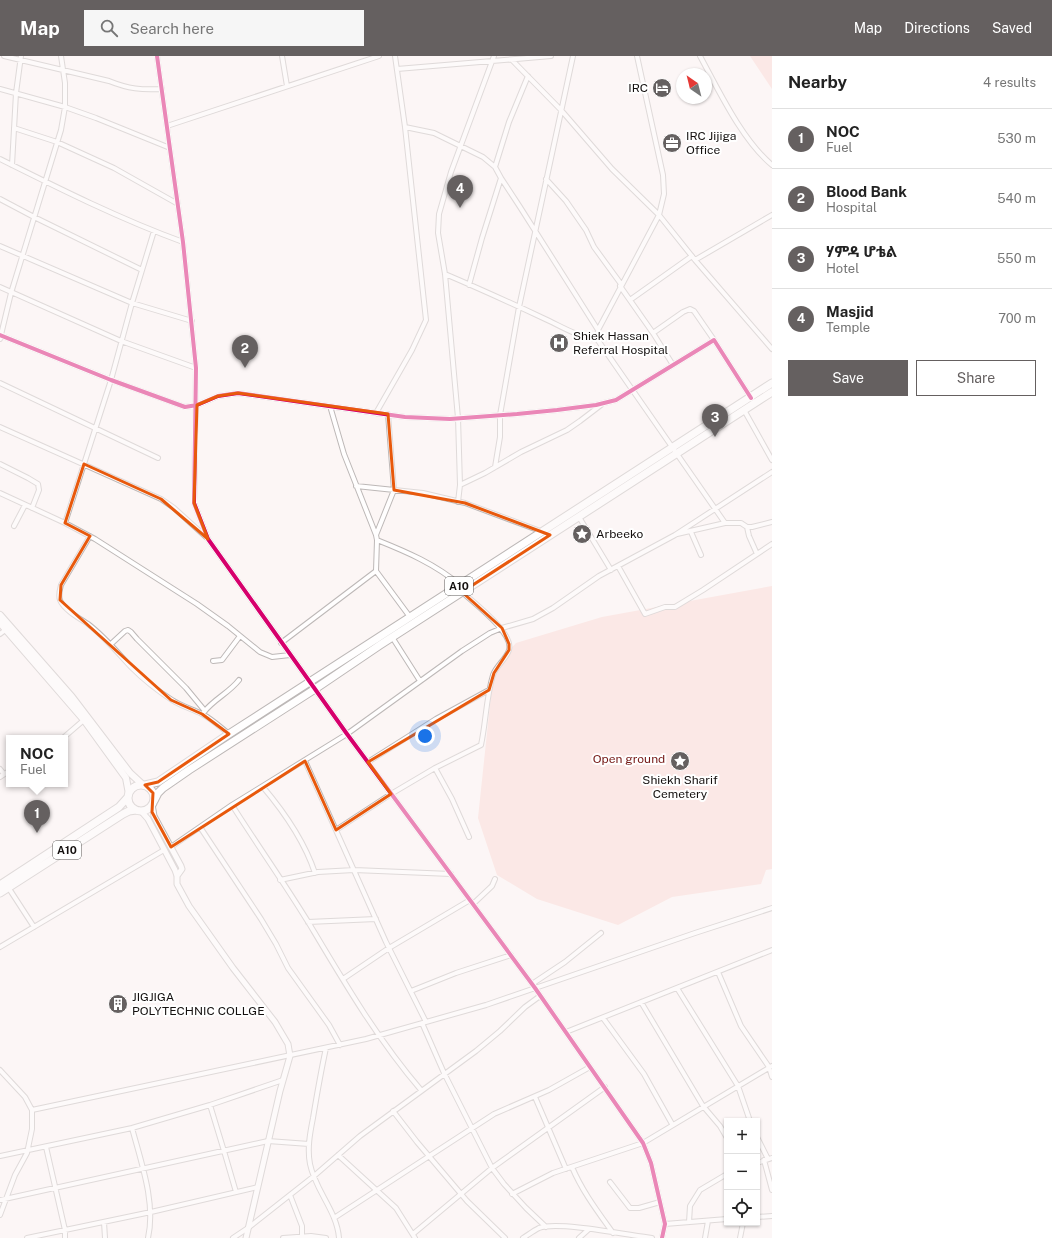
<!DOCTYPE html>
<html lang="en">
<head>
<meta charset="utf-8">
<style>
	:root { --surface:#fff; --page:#f6f6f6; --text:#222; --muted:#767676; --line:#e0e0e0; --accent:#656060 }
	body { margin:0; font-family:"Public Sans","Noto Sans Ethiopic",sans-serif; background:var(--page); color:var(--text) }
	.controls { position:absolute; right:12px; bottom:12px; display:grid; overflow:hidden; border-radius:0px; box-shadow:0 1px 3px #0004 }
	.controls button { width:36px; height:36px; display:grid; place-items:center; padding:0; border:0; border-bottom:1px solid var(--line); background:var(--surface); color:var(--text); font:20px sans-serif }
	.compass { position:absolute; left:676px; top:12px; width:36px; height:36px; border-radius:50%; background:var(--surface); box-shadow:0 1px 3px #0004; rotate:325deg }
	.you { position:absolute; left:425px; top:680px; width:14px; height:14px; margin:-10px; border:3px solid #fff; border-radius:50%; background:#1a73e8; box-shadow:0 0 0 6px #1a73e833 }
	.badge { display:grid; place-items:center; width:26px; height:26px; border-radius:50%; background:var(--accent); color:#fff; font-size:13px; font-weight:700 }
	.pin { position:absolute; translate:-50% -33px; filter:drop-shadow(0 1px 2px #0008) }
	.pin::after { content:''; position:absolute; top:21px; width:14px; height:12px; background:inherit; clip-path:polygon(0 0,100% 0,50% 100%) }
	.popup { position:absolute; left:6px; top:679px; width:62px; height:52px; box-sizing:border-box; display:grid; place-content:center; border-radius:0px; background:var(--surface); filter:drop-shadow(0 1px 3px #0005); font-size:13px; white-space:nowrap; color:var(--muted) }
	.popup b { font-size:15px; color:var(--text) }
	.popup::after { content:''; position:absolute; left:50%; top:100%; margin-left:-8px; border:8px solid transparent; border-top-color:var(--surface) }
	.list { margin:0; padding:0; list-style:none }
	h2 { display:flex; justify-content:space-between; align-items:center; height:52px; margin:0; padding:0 16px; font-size:17px }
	h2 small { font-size:13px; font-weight:400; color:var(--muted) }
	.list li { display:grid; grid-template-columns:26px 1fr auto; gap:12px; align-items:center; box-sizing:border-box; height:60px; padding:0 16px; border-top:1px solid var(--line) }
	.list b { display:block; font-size:15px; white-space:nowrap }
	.list p { margin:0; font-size:13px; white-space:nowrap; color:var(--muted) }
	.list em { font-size:13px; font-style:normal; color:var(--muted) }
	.actions { display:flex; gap:8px; padding:12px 16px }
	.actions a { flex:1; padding:9px 0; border:1px solid var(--accent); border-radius:0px; text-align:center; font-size:14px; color:var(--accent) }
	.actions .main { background:var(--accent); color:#fff }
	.icon { flex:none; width:22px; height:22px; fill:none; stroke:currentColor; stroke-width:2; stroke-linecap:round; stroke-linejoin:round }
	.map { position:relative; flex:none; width:772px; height:1182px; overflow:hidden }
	header { display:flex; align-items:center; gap:24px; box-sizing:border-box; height:56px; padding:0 20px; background:var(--accent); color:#fff }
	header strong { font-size:19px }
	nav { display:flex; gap:22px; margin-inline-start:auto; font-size:14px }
	.search { width:280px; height:36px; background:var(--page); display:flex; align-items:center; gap:10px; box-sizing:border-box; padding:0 14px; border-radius:0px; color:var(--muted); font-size:15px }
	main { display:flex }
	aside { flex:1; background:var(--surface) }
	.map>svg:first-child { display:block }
	.green { fill:#fbd7d2 }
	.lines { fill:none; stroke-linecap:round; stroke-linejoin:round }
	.minor-casing { stroke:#bdb8b7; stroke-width:6 }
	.tertiary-casing { stroke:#bdb8b7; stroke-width:7 }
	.secondary-casing { stroke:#bdb8b7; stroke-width:8 }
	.trunk-casing { stroke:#bdb8b7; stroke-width:9 }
	.minor { stroke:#fffefe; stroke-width:4 }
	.tertiary { stroke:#fffefe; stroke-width:5 }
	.secondary { stroke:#fffefe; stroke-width:6 }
	.trunk { stroke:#fffefe; stroke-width:7 }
	.cycleway-casing { stroke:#fff; stroke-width:6 }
	.cycleway { stroke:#d6006c; stroke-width:4 }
	.marked { fill:none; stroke:#e8590c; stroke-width:3; stroke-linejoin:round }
	.labels { text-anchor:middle; stroke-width:4; stroke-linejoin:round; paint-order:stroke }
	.shield { fill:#fff; stroke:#5a5857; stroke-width:1 }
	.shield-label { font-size:11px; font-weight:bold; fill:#14100f }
	.poi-label { font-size:12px; fill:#14100f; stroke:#fff; text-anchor:start }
	.park-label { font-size:12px; fill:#751916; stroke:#fff }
</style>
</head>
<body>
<header>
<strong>Map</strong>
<div class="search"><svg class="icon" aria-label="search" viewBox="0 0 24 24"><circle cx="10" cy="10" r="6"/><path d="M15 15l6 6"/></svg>Search here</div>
<nav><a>Map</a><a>Directions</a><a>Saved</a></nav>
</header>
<main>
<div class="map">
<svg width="772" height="1182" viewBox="0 0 772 1182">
	<rect width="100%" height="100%" fill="#fcf6f5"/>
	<path class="green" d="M750,0h22v33z
		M772,530v283l-6,1 -5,14 -89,13 -54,28 -81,-26 -40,-24 -19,-57 16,-151 22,-24 86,-26z"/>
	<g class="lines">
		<g class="minor-casing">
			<path id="minor" d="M4,0l105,25c20,8 32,9 53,8
				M157,0l26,186 13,126 -2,135 14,36 139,195 188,254 108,155 8,20 14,61 -3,14
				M282,0l5,30
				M637,0l26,119 1,19 -5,21 -61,115 -1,9 128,184
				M700,0c19,35 42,84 72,109
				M512,4l49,50 51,59 47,46 36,45 77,89
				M397,13l154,-13
				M0,33l65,18 31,11 74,30
				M167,70l212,-70
				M405,71l29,6 49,24 12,10 6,11 19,29 78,123
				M14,72l43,14 57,26 64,36
				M0,103c60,30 120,60 183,83
				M12,109l4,-72 5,-37
				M495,111l14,-45 19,-46
				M546,123l20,22 20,29 8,17 27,37
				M0,143l34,18 108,53
				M0,190l132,57 60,18
				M695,204l77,-45
				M445,218c33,14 66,29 98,44 18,8 34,19 54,21
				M469,229l13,-47 19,-60
				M620,230l33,47 20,32
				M0,231l121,54 75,27
				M630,244l62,-44
				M653,277l30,-21 7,-3 4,2 20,29
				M0,279l111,45 74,27 12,-2 21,-9 20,-3 167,24 45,2 67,-5 40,-4 39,-5 20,-5 98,-60 37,58
				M0,283l11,-46 50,-163 4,-23v-24l-4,-27
				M0,327l158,75
				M744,354l28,50
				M376,357l36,-63 14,-30 -21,-193 -10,-71
				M0,371l161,72 13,9 32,29
				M0,408l28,14 10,6 1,6 -7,18
				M495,411l5,-30v-22l19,-108 54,-251
				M460,429l-2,-67 -13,-144 -7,-41 1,-19 12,-42 43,-116
				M356,430l67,7 42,10 78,29
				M0,437l65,30 30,16 102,65 31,22 32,26 12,5 18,-2
				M458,446l2,-17 25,-12 36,-21 46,-22 13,-9 21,-16
				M579,461l32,53
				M65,467l46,-143 21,-77 22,-72
				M14,470l11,-21
				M747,471l2,9 8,18
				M691,476l10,23
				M677,478l48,-11h16l6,4h5l20,-5
				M376,479l18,-45 -6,-76
				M90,480l-29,49c-1,4 -3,10 -1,15 4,10 19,18 28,24 17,13 29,28 43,43 12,12 27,24 41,33 9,6 20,9 30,14 10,5 18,13 27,20
				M377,484c30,12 58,24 83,45
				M618,510l27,48 20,-7h10l28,-17 69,-46
				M376,515l34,46
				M0,578l8,-6
				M392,581l28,44
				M281,587l95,-72 1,-31 -1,-5 -32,-81 -14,-48
				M111,588l14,-13 3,-1 3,2 6,7 49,49 19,23
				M213,605l9,-1 18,-24
				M204,656c10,-13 25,-19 35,-32
				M63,682l22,-19
				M305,705l81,181 40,80
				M368,706l68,-43 53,-29
				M435,712l17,31 17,38
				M0,713l4,5
				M0,721l9,-6
				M263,731c22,26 41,53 52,86
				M232,749c26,41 53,79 78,120 34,57 68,115 111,165
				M200,771l61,92 15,25 12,24 41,57 11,20
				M336,774l55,-36 44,-26 46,-23c5,-23 5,-47 12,-70 3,-9 14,-17 16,-25 5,-17 -35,-47 -47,-58
				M171,791l61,-42 115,-71 115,-83 28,-18 12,-5 31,-9 20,-11 46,-32 76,-41 97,-63
				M280,824l38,-8 36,-2 97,4
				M8,831l26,40
				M473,848l19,-18 3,-7
				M308,866l68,-3
				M0,891l164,-97
				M718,916l23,54 28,41 3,10
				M343,923l46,-31 81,-48
				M532,928l33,-22 36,-29
				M677,932l61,98 12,35
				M411,935l45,-18 55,-18
				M641,946l62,104 17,20 7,12
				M603,962l41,56 28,50
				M422,967l22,50 48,95 12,16 22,24 20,19
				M566,976l206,-82
				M326,992c-5,23 -9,46 -13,70 -3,15 -6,31 -3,46 5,26 27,47 29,74
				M0,1014l25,27 7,13v19l-5,24 -12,22 -15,40
				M535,1041l31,72
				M210,1049l14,46 12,41
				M32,1054l334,-71 120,-34 209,-72 77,-25
				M393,1055l24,31 50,59 38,37
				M132,1072c9,34 24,75 16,110
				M757,1081l11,22
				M46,1091l19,83v8
				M338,1099l58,53 19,30
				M0,1100l132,-28 78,-23 73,-25
				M764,1104l8,30
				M757,1107l15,-5
				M572,1111c10,24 26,45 41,66
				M610,1126l20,26h9l21,-6
				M512,1138l41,-21 90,-30 129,-77
				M290,1139l12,31v12
				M0,1144l268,-59 41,3
				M757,1161l15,-1
				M334,1162l160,-104 55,-24 41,-23
				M104,1166l1,16
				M689,1166l1,-16 10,-16 27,-16
				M665,1168l62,-5
				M413,1178l79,-66 113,-81
				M27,1182l124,-26 107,-25
				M233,1182l15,-10 66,-52 46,-40 116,-85 24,-20 25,-24 15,-11
				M283,1182l28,-2 15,2
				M523,1182c5,-3 10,-7 16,-10 19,-7 89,7 113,10
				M579,1182l10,-9
				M705,1182l3,-17
				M740,1182l3,-15"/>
		</g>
		<g class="tertiary-casing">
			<path id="tertiary" d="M152,748l2,12 27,50 1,3 -5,7
				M141,755l7,8 27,51 2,6v8l12,22 44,62 42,54 13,22 2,12 -10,35 -34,147"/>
		</g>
		<g class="secondary-casing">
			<path id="secondary" d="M0,559l72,82 58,76 13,12
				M0,567l84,97 42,58 3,16"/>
		</g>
		<g class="trunk-casing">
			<path id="trunk" d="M145,729l13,-3 71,-48 543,-351
				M128 742a13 13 0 1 1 26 0a13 13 0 1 1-26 0Z
				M154,745l4,-8 5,-5 26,-18 126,-81 65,-44 392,-253
				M0,829l119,-78 9,-10
				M0,837l123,-79 6,-3 7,-1"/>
		</g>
		<use href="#minor" class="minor"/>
		<use href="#tertiary" class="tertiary"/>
		<use href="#secondary" class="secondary"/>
		<use href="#trunk" class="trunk"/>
		<g class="cycleway-casing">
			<path id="cycleway" d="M157,0l26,186 13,126 -2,135 14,36 139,195 188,254 108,155 8,20 14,61 -3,14
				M0,279l111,45 74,27 12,-2 21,-9 20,-3 167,24 45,2 67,-5 40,-4 39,-5 20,-5 98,-60 37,58"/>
		</g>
		<use href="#cycleway" class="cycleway"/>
	</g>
	<path d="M0 0H772V1182H0ZM238,337l150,21 6,76 71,13 85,32 -88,57 40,36 7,16v6l-15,23 -5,17 -121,72 23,32 -55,36 -31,-69 -134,86 -19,-35 1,-19 -8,-8 13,-3 71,-48 -27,-20 -31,-14 -111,-100 1,-15 29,-49 -25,-13 19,-59 77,35 47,40 -14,-36 3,-98 21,-9z" fill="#fcf6f5" fill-opacity=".55" fill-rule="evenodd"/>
	<path class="marked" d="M238,337l150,21 6,76 71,13 85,32 -88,57 40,36 7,16v6l-15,23 -5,17 -121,72 23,32 -55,36 -31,-69 -134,86 -19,-35 1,-19 -8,-8 13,-3 71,-48 -27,-20 -31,-14 -111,-100 1,-15 29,-49 -25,-13 19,-59 77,35 47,40 -14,-36 3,-98 21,-9z"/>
	<defs>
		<g id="hotel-disc" transform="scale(1)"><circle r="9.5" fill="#656060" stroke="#fff"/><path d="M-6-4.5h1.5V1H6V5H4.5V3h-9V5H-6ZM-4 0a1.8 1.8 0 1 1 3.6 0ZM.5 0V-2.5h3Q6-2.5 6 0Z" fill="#fff"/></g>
		<g id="office-disc" transform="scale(1)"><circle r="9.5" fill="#656060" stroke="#fff"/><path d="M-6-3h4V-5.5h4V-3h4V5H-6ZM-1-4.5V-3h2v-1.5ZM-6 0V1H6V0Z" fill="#fff"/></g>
		<g id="hospital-disc" transform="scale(1)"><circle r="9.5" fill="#656060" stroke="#fff"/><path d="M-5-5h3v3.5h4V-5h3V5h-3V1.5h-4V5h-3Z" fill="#fff"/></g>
		<g id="sight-disc" transform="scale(1)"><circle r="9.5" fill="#656060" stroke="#fff"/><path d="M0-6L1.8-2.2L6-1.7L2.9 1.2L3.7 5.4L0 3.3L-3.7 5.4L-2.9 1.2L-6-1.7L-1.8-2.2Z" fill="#fff"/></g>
		<g id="building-disc" transform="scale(1)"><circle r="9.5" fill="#656060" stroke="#fff"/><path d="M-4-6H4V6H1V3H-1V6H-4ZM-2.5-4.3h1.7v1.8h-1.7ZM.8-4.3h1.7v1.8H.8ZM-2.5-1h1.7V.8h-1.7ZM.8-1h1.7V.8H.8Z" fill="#fff"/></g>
	</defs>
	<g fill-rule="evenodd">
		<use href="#hotel-disc" x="662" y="32"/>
		<use href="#office-disc" x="672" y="87"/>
		<use href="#hospital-disc" x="559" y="287"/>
		<use href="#sight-disc" x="582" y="478"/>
		<use href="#sight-disc" x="680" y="705"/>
		<use href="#building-disc" x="118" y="948"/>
	</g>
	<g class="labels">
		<g class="shield">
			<rect x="445" y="521" width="28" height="18" rx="3"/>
			<rect x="53" y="785" width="28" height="18" rx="3"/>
		</g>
		<g class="shield-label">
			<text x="459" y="534">A10</text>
			<text x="67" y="798">A10</text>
		</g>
		<g class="poi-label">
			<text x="648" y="36" text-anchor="end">IRC</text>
			<text x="686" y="84">IRC Jijiga<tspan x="686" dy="14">Office</tspan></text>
			<text x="573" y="284">Shiek Hassan<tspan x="573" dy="14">Referral Hospital</tspan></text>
			<text x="596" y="482">Arbeeko</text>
			<text x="680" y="728" text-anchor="middle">Shiekh Sharif<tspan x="680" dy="14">Cemetery</tspan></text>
			<text x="132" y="945">JIGJIGA<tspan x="132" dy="14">POLYTECHNIC COLLGE</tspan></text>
		</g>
		<g class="park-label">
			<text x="629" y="707">Open ground</text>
		</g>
	</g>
</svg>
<div class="controls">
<button>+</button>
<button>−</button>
<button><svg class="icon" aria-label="locate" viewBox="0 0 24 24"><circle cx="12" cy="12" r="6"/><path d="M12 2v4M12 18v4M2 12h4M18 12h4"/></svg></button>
</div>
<svg class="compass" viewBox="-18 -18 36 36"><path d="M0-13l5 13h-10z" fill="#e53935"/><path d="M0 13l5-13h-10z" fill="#767676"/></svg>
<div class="you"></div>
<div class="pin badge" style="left:37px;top:777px">1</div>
<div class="popup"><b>NOC</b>Fuel</div>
<div class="pin badge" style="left:245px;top:312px">2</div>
<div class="pin badge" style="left:715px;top:381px">3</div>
<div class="pin badge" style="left:460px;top:152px">4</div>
</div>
<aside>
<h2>Nearby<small>4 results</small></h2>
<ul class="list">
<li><span class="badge">1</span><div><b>NOC</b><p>Fuel</p></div><em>530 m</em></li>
<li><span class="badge">2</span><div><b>Blood Bank</b><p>Hospital</p></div><em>540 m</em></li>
<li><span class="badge">3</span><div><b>ሃምዳ ሆቴል</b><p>Hotel</p></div><em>550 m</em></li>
<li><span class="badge">4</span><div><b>Masjid</b><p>Temple</p></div><em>700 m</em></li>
</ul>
<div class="actions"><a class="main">Save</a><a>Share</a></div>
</aside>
</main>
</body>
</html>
